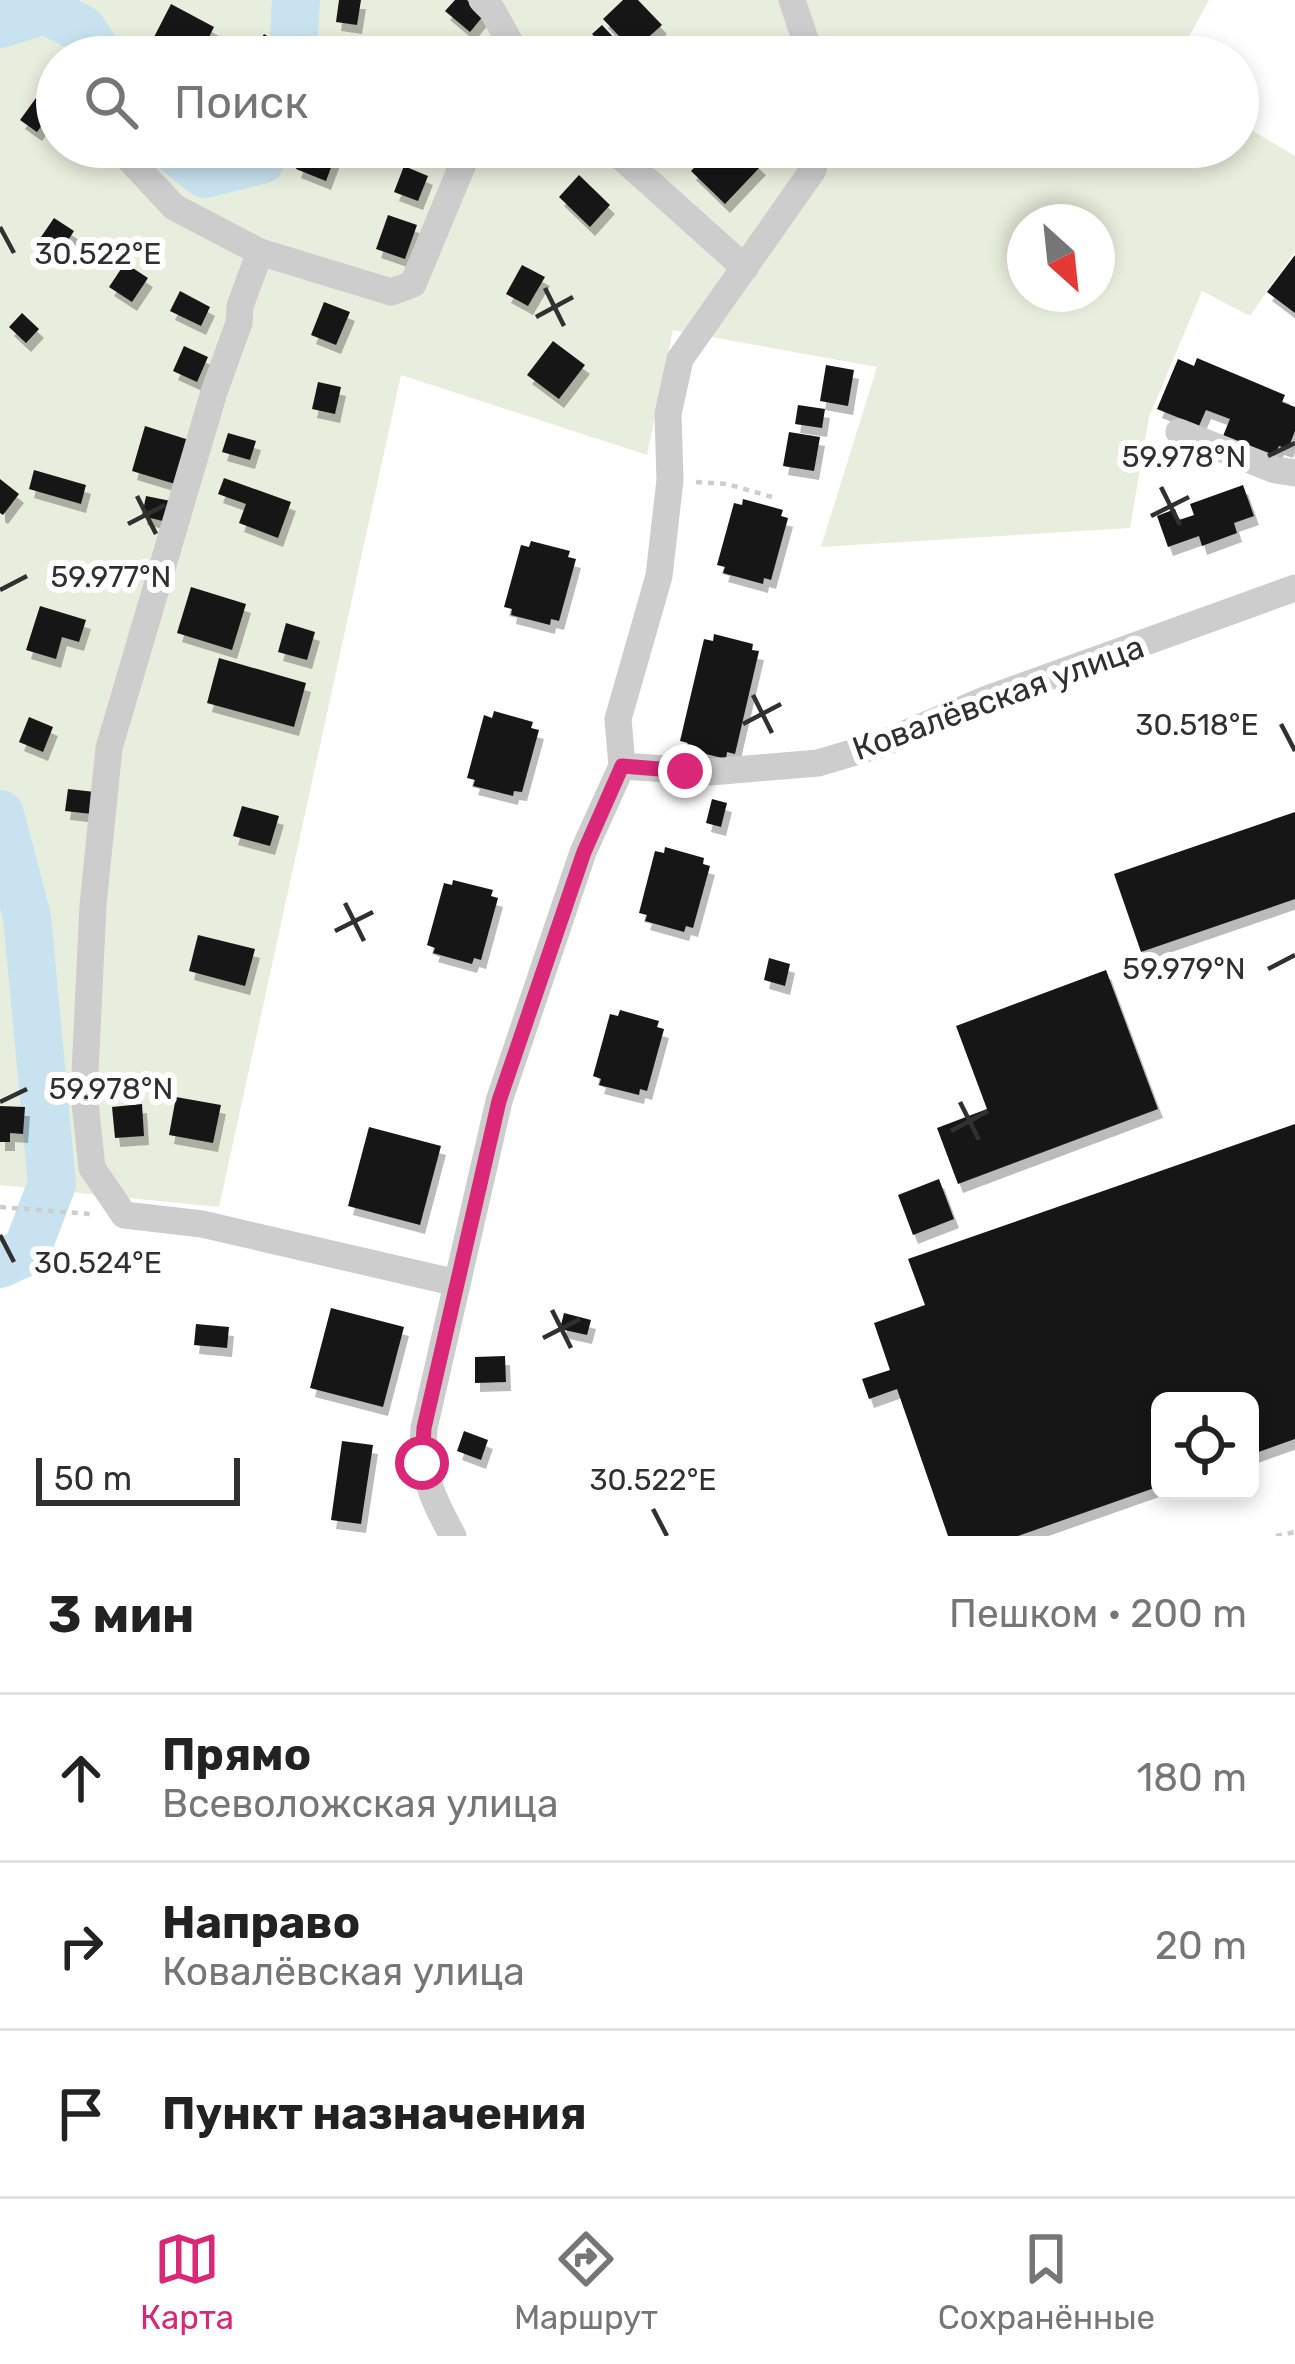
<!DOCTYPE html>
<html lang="ru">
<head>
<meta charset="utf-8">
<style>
	:root { --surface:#fff; --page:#f6f6f6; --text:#222; --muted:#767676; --line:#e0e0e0; --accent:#db2777 }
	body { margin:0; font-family:Rubik,sans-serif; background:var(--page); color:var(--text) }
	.controls { position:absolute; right:36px; bottom:36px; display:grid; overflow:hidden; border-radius:18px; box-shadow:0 6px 18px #0003 }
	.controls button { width:108px; height:108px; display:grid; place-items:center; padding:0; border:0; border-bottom:3px solid var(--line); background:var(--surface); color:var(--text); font:60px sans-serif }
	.compass { position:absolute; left:1007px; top:204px; width:108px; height:108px; border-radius:50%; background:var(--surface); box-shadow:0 6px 18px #0003; rotate:153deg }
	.scale { position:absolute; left:36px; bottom:30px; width:204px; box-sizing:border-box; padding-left:12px; border:6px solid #303030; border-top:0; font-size:33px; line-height:42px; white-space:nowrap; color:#303030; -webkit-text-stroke:9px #fff; paint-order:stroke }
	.stop { position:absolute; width:36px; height:36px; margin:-27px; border:9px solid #db2777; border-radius:50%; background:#fff }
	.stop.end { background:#db2777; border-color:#fff; box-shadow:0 3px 12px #0008 }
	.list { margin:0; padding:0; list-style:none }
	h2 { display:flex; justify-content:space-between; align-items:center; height:156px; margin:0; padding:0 48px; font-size:51px }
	h2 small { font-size:39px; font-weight:400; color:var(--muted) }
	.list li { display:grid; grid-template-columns:78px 1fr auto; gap:36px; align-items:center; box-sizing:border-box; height:168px; padding:0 48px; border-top:3px solid var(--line) }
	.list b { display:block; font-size:45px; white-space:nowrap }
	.list p { margin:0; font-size:39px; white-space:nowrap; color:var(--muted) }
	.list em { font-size:39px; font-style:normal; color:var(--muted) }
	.icon { flex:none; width:66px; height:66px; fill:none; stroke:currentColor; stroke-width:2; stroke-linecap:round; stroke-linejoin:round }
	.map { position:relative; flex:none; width:1295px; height:1536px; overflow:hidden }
	.search { position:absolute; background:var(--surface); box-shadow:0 6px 18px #0003; left:36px; right:36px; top:36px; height:132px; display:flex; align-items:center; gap:30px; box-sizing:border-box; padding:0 42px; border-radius:66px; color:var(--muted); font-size:45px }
	.sheet { height:660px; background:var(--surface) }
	nav { display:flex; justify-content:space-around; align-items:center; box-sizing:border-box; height:168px; border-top:3px solid var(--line); background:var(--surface); font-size:33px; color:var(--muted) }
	nav a { display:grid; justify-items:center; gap:6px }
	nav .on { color:var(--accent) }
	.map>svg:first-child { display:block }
	.green { fill:#e8eedd; fill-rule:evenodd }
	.water { fill:#c8e3ef }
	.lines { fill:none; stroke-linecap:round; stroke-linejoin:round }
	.river { stroke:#c8e3ef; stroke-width:48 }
	.building { fill:#171717; filter:url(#shadow) }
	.path { stroke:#cdcdcd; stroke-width:4.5; stroke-dasharray:6 6; stroke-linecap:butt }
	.minor { stroke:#cdcdcd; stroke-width:27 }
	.route { stroke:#db2777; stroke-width:15 }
	.ticks { fill:none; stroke:#303030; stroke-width:4.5 }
	.labels { text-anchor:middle; stroke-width:12; stroke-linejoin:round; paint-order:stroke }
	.street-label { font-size:33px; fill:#303030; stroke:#fff }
	.ticks-label { font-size:30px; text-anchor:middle; fill:#303030; stroke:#fff; stroke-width:12; stroke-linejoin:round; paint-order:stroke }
</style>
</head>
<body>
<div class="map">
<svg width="1295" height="1536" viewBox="0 0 1295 1536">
	<defs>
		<filter id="shadow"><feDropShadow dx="5" dy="9" stdDeviation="0" flood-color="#0004"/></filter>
	</defs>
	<rect width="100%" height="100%" fill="#fff"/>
	<path class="green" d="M0,0h1209l-31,57h-1121v90h1181v-25l57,34v95l-45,65 -48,-25 -53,126 -19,111 -309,19 56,-180 -204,-37 -26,125 -246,-80 -182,832 -219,-22zM1025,222h72v72h-72z"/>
	<path class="water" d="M56,1103c5,37 22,109 -8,139 -13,13 -33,22 -48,32v-33l27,-17 9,-48 -4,-69z"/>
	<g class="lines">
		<path class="river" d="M0,24l45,-14 37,19 18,28
			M293,57l3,-57
			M171,147l34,27 56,-14 7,-13
			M0,814l27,103 25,267 -26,68 -26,12"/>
	</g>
	<path class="building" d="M339,0h22l-4,25 -21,-3z
		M455,0h12l17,15 -14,17 -25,-21z
		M623,0h15l24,25 -29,26 -30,-32z
		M171,4l43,23 -15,30h-15l-32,-16z
		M602,25l30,32h-35l9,-8 -14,-15z
		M264,34l26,16 -4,7h-36z
		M36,98l17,12 -16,22 -17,-12z
		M305,147l30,10 -9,24 -30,-12z
		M714,147h51l-12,12 8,7 -36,38 -34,-33z
		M404,166l24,10 -10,25 -24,-9z
		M579,175l31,30 -20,22 -31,-30z
		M388,215l29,10 -12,34 -29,-10z
		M54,218l20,13 -13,20 -20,-14z
		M1295,255v58l-28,-21z
		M125,263l23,15 -16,24 -23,-15z
		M522,265l23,12 -17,29 -22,-12z
		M180,291l30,16 -9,19 -31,-15z
		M324,302l26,10 -14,33 -25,-10z
		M22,313l17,16 -13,14 -17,-16z
		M553,341l32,24 -26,34 -32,-24z
		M184,346l24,11 -11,25 -24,-11z
		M1197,358l88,37 -3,7 13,5v24l-7,18 -9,-3 -5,11 -51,-21 7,-17 -24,-9 -7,16 -42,-17 21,-50 16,7z
		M826,365l28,5 -6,36 -28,-5z
		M318,382l23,5 -6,27 -23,-5z
		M798,405l27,4 -3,19 -27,-4z
		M145,426l44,14 -14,44 -43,-13z
		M789,432l31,5 -6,34 -31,-5z
		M228,433l28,8 -6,19 -28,-8z
		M34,470l52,15 -5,19 -52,-15z
		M224,478l67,24 -13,36 -39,-15 7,-19 -28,-10z
		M0,479l19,15 -16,21 -3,-2z
		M1243,485l11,31 -20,7 3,10 -35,13 -3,-10 -31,11 -11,-31 18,-7 4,11 15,-5 -4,-11z
		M146,496l30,6 -5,21 -29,-7z
		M743,499l40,11 -2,6 7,2 -17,62 -7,-2 -1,6 -40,-11 2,-6 -8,-2 17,-62 8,2z
		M531,541l39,10 -2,6 8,2 -17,62 -8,-2 -1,6 -39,-10 1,-6 -8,-2 17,-62 8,2z
		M191,587l55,17 -14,46 -55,-17z
		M40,606l46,14 -7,22 -17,-5 -6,22 -30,-9z
		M286,623l29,9 -8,28 -29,-8z
		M714,634l39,10 -1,6 7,1 -24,103 -8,-2 -1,7 -40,-10 2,-6 -8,-2 24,-102 9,2z
		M219,658l87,25 -12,44 -87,-24z
		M494,711l39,11 -2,6 8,2 -17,62 -8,-1 -1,5 -40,-10 2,-6 -8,-2 17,-63 8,3z
		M29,717l24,10 -10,25 -24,-10z
		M68,789l27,3 -3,22 -27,-3z
		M712,799l15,4 -6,24 -15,-4z
		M242,806l37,10 -9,30 -37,-10z
		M1295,812v87l-154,53 -27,-78z
		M665,847l39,11 -1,6 7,2 -17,62 -7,-2 -2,6 -39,-11 2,-6 -8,-2 16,-62 9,2z
		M453,880l40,10 -2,6 7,2 -17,62 -7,-2 -2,6 -39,-11 2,-5 -8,-3 17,-62 8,2z
		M198,935l57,14 -10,37 -56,-15z
		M769,958l21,6 -5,22 -21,-6z
		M1106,970l52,139 -200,75 -21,-56 50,-19 -31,-83z
		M620,1010l39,11 -2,6 7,2 -17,62 -7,-2 -1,6 -40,-10 2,-6 -8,-3 17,-62 8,2z
		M176,1097l45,8 -8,38 -44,-8z
		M142,1104l2,32 -29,2 -3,-31z
		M0,1106l25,1 -2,27 -13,-1v9h-10z
		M1295,1124v315l-45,16v-54h-90v85l-142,50h-70l-51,-147 -28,10 -7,-20 28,-9 -16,-47 51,-18 -17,-46z
		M369,1127l72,19 -21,79 -72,-19z
		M939,1179l15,40 -41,16 -15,-40z
		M331,1308l73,19 -21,80 -73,-19z
		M564,1313l27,7 -4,15 -27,-6z
		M196,1324l33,3 -2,21 -33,-3z
		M505,1356l1,26 -31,1v-26z
		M464,1431l24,9 -7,20 -24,-9z
		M342,1441l31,4 -12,79 -30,-4z"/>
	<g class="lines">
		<path class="path" d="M696,482l31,2 45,13
			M0,1207l90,7
			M1276,1536l19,-4"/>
		<path class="minor" d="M482,0l10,10 26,47
			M792,0l19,57
			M118,147l56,60 86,45
			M610,147l135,121
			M1179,432l96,38 20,3
			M622,766l89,6 107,-9 61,-18 108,-46 308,-111
			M457,1283l-255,-59 -78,-9 -32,-47 -8,-74 9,-189 16,-157 105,-356 25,-69 1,-17 20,-54 131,40 22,-8 57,-137
			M453,1536c-22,-40 -32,-62 -29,-108l75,-327 84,-249 39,-86 -4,-47 41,-143 11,-96 -2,-66 12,-55 133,-189 4,-23"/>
	</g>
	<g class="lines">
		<path class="route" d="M422,1463l2,-35 75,-327 85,-249 38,-86 63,5"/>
	</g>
	<path class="ticks" d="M0,227l14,26M545,288l19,38M536,317l37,-20M1268,456l27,-13M1161,487l19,38M137,496l19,38M1151,516l38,-19M128,524l37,-19M0,590l27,-14M753,695l19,38M743,724l38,-20M1281,724l14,27M345,903l19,38M335,931l38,-19M1268,969l27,-14M0,1102l27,-13M960,1102l19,38M951,1131l37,-20M0,1235l14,27M552,1310l19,38M543,1338l37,-19M653,1509l14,27"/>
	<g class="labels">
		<g class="street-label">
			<text transform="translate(998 697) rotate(-20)" y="12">Ковалёвская улица</text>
		</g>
	</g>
	<g class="ticks-label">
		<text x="98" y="264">30.522°E</text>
		<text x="1184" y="467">59.978°N</text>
		<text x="111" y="587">59.977°N</text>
		<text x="1197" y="735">30.518°E</text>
		<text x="1184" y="979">59.979°N</text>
		<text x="111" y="1099">59.978°N</text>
		<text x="98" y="1273">30.524°E</text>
		<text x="653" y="1490">30.522°E</text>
	</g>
</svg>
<div class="controls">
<button><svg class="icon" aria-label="locate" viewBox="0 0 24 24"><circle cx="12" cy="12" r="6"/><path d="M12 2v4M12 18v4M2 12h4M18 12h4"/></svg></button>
</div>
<svg class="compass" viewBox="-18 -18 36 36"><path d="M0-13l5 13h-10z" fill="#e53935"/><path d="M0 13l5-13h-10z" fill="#767676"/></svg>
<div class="scale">50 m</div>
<div class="stop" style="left:422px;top:1463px"></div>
<div class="stop end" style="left:685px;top:771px"></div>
<div class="search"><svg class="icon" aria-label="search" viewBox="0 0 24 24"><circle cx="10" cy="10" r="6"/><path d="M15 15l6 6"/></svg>Поиск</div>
</div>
<section class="sheet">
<h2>3 мин<small>Пешком · 200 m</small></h2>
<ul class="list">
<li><svg class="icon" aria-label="ahead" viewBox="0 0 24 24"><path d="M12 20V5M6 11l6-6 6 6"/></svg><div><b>Прямо</b><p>Всеволожская улица</p></div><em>180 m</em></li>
<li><svg class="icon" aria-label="right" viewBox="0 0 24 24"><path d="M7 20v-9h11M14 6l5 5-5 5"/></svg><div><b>Направо</b><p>Ковалёвская улица</p></div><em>20 m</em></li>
<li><svg class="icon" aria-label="arrive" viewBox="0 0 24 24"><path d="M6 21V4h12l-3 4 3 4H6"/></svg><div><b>Пункт назначения</b></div></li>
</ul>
</section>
<nav>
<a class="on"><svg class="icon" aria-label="map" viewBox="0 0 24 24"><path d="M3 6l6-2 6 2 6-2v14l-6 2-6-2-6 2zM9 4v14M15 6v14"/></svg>Карта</a>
<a><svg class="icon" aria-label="directions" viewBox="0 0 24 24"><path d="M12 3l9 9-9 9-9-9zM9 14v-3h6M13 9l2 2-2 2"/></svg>Маршрут</a>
<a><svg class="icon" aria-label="saved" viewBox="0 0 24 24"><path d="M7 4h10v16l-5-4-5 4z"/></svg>Сохранённые</a>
</nav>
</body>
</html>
